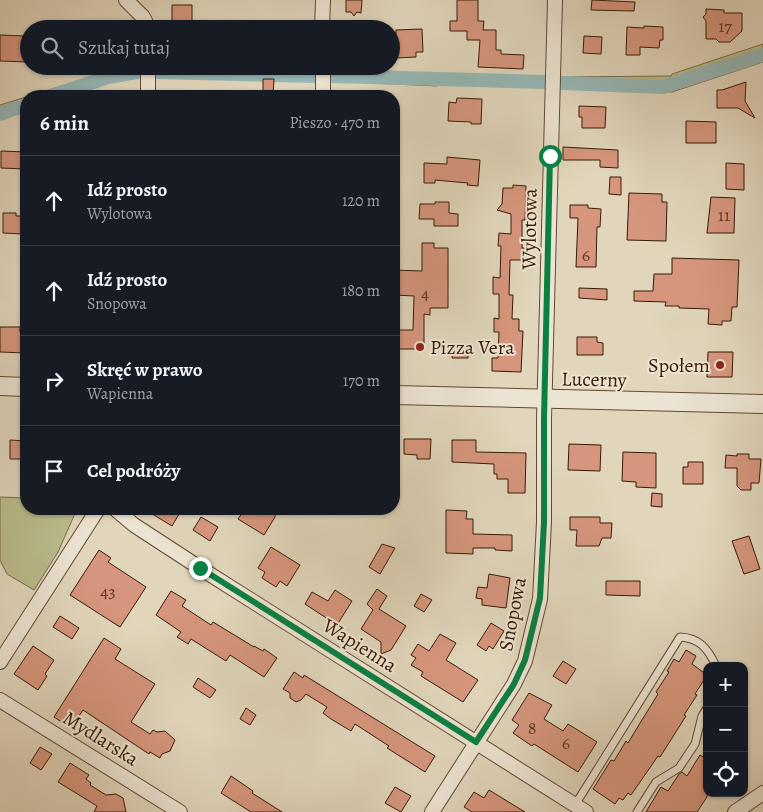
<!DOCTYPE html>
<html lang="pl">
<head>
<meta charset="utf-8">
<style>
	:root { --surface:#171b24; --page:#242831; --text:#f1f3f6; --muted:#9ea1a6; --line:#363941 }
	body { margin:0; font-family:Alegreya,serif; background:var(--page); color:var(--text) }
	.controls { position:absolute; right:15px; bottom:15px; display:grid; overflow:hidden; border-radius:10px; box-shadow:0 1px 4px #0004 }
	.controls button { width:45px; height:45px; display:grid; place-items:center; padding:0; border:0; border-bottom:1px solid var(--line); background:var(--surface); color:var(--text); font:25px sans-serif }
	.stop { position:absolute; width:15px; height:15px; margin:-11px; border:4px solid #0b8043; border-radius:50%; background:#fff }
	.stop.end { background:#0b8043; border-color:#fff; box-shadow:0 1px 5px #0008 }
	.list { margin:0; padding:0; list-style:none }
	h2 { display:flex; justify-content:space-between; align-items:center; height:65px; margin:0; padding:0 20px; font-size:21px }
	h2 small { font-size:16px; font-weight:400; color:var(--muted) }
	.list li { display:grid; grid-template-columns:32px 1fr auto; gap:15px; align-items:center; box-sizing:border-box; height:90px; padding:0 20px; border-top:1px solid var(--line) }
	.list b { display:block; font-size:19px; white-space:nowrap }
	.list p { margin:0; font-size:16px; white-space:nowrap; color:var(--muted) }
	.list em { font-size:16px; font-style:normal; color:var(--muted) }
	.icon { flex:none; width:28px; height:28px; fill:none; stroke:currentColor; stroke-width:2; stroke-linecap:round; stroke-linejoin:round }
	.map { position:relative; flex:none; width:763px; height:812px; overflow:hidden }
	.search { position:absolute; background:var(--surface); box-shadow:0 1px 4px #0004; left:20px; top:20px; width:380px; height:55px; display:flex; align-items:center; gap:12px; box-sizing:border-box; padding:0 18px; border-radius:28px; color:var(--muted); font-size:19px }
	.panel { position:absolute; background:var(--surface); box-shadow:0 1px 4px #0004; left:20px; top:90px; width:380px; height:425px; border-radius:20px }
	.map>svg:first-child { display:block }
	.green { fill:#babc8c; stroke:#7a6c48 }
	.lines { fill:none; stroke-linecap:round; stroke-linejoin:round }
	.canal { stroke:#95b8b7; stroke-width:14 }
	.building { fill:#d6967d; stroke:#391b04 }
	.service-casing { stroke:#634a32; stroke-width:9 }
	.minor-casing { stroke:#634a32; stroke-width:16 }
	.tertiary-casing { stroke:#634a32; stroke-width:20 }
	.service { stroke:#ece4d3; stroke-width:7 }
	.minor { stroke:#ece4d3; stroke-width:14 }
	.tertiary { stroke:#ece4d3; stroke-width:18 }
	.route { stroke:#0b8043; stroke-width:6 }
	.poi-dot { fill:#8f2418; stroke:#ece4d3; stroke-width:2 }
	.labels { text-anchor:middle; stroke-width:4; stroke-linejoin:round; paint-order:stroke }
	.number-label { font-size:18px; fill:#603a22 }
	.street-label { font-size:20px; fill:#391b04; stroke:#ece4d3 }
	.poi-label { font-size:20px; fill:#391b04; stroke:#ece4d3; text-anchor:start }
</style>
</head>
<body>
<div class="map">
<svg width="763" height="812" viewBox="0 0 763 812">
	<rect width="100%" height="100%" fill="#e1d6bc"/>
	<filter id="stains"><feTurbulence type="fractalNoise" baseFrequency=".004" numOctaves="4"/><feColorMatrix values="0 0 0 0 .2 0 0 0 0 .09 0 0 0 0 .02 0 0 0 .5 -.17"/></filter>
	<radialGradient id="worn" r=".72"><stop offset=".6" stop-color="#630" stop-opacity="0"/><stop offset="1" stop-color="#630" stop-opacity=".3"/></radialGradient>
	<path class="green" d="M763,44v18l-91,30 -112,-4 1,-11 110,-1 1,-2z
		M158,66l105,4v-3l50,3v10l-156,-2z
		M135,68h7v8l-33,5 -43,15h-37l78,-24z
		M331,70l216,8 -1,7 -108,-2 -1,3 -107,-5z
		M26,97v14l-26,9v-15z
		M0,497l26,1v11h51l-19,43 -24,38 -27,-16 -7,-14z"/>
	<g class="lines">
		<path class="canal" d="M158,72l157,4
			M331,76l214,6
			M563,83l100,4 100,-32
			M51,96l57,-19 29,-5
			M0,114l26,-9"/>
	</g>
	<path class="building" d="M346,0h16l-1,13 -4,-1 -3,4 -3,-4h-5z
		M457,0h21v21h6l-1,9h13v20h5v4l23,1 -1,14 -45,-2 2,-27h-13v-9h-17v-10h7z
		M592,0l43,2 -1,9 -43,-1z
		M172,5h20v18h-20z
		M706,9l18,1v3h18v18l-12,11h-11l-3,-3h-10v-18l-3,-4 3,-3z
		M644,26l19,1v13h-3l-1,8 -19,-1v8h-14l1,-28 17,1z
		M422,29l1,23h-7v5l-21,1 1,-28z
		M0,35l24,1v5h5v21l-29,-1z
		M584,36l18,1 -1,17 -18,-1z
		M263,79h11l-1,17h-10z
		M746,82l-1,19 10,17 -17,-10h-21v-18h5z
		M457,98l25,1 -1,25h-10v-2l-23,-1 1,-19 7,1z
		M579,106l27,1 -1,21h-23v-11h-3z
		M686,121l30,1v21h-30z
		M563,147l55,3v18l-18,-1v-7h-37z
		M1,151l25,1 -1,17 -24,-1z
		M447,157l33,3 -2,26 -11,-1 1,-2 -33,-3v3h-11v-20l23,1z
		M726,163l18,1v26l-18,-1z
		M610,177h11v18l-12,-1z
		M513,185l13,1 -1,34h-3v28h2v12h-14l-1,35h4l-1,24h7v12h4l-2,41 -29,-1v-13h6l1,-26h-5v-14l5,1v-25h-6v-17l7,1 1,-32h-3l1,-13 12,1v-20l-14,-4 5,-6 1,-16h10z
		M629,193l33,1v8h5l-1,39 -39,-1z
		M711,197l24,1 -1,35h-27z
		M435,202h14v11l9,1v12h-24v-7h-15l1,-15h15z
		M570,205h18v3l13,1 -1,18h-3l-1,40h-20l2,-49h-8z
		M3,213h13v3h7v18l-20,-1z
		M422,243h12v5h14v60h-18v7l-6,-1v35h-30v-19h19l1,-34 -20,-1v-25l28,1z
		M672,258l67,2 -2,47h-5l-1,14h-9v4l-14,-1 1,-15 -30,-1v-2h-14l1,-4 -32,-1v-10h19l1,-17h18z
		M579,288l28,1v11l-28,-2z
		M0,327h20v5h5v21l-25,-1z
		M577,337h20v5l6,1v12h-26z
		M452,346h16v12h-16z
		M708,352h25l-1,25h-25z
		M404,439h27l-1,20h-13v-4l-13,-1z
		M10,440l16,1v18h-16z
		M452,440h24v12l50,1 -1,40h-17v-14h-11v-5h-3v-10l-42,-2z
		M569,444l32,1 -1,26 -32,-1z
		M623,452l33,1v35l-20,-1v-5l-14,-1z
		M737,454h12v5h12l-2,24h-8v7h-10l-4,-4v-18h-12l1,-13 11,1z
		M688,462h15v22h-20v-17h5z
		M652,493l10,1v13l-11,-1z
		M144,509h38l-10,17z
		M245,509h31l-1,8 -11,18 -26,-16z
		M446,510l21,1 -1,8h7v15l39,1v16l-17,-1v-2h-22v6l-27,-1z
		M201,517l17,10 -8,14 -17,-11z
		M570,517h30v6h12l-1,15h-9l-3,8h-23l1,-16h-7z
		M749,536l11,33 -16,5 -12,-33z
		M382,544l13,4 -15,26 -11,-7z
		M271,547l29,18 -13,21 -7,-5 -4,6 -14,-9 3,-6 -7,-4z
		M99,550l12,8 -3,4 38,25 -26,40 -50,-32z
		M489,574l21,4 -4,30 -24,-3v-6l-6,-1 2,-11 9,1z
		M606,581h34v15l-34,-1z
		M377,589l10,7 -8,13 27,17 -15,24 -10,4v-12l-20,-13 12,-19 -6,-6z
		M335,590l17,11 -15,24 -32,-21 7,-12 16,9z
		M171,591l15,9 -4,6 29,19 2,-3 41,25v-1l9,5 1,-2 13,9 -13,19 -34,-22 -4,6 -35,-22 -3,5 -11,-7 4,-5 -25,-17z
		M421,594l11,6 -8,12 -10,-6z
		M60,616l19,12 -7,11 -19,-12z
		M491,623l13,8 -11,18 -4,-3 -3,5 -9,-6z
		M440,634l16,9 -10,17 32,20 -15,22 -42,-26 2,-4 -12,-7 5,-7 -5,-3 7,-11 11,7z
		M104,638l17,11 -6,10 40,25 -24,38 19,12 3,-4 4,2 8,-1 10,9 -5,11 -8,3 -2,4 -10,-6 -1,2 -66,-44 -12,18 -17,-11z
		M33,646l21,14 -9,14 2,2 -9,14 -24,-16z
		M686,650l10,6 -4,8 15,11 -12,19 2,1 -13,20 2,1 -26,41 -2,-1 -27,39 -3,-2 -5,7 -4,-2 -4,6 -22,-15 18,-29 3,1 12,-20 2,2 9,-15 21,-34 -2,-2 13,-20 -2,-1 7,-12 5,3z
		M563,661l13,8 -10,15 -13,-8z
		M294,672l9,6 1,-3 131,81 -10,16 -38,-24 2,-2 -34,-22 -4,7 -20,-12 -8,-6 4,-6 -21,-13 -5,6 -5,2 -6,-4v-5l-7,-4z
		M198,678l18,12 -6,8 -17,-11z
		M529,693l23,12 -8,14 19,12 5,-7 29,18 -19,30 -44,-28 -2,2 -19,-13 6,-8 -7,-5z
		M246,708l10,7 -6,10 -10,-6z
		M40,747l12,7 -11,16 -11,-7z
		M700,755l7,4v38l-10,15h-51l15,-25 7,4 11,-17 3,-2 5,4z
		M70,763l19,12 -3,4 5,4 -1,2 16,10 10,-1 7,4 3,14h-32l3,-6 -39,-24z
		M231,776l22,15 -1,2 30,19h-31l-30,-19z
		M395,787l16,9 -10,16 -16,-9z
		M489,790l36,22h-53l-8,-5 10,-15 10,6z"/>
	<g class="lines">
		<g class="service-casing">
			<path id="service" d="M575,805l105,-168c20,1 28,12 36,29
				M637,812l19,-30 23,-14 16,-24 7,-28 5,-8"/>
		</g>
		<g class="minor-casing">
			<path id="minor" d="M126,0l17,17 6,12
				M322,29l1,-29
				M323,66v30
				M148,96v-30
				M115,509l19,16 66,43 386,244
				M0,662l98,-153
				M0,700l180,112
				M432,812l82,-128 11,-23 15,-62 4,-77v-103l11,-419
				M735,812l28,-19"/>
		</g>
		<g class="tertiary-casing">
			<path id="tertiary" d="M0,386l26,1
				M394,395l369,9"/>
		</g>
		<use href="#service" class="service"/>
		<use href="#minor" class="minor"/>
		<use href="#tertiary" class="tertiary"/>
	</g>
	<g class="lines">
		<path class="route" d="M200,568l276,174 38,-58 11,-24 15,-62 4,-76v-103l6,-263"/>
	</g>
	<g class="poi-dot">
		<circle cx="420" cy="347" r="5"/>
		<circle cx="720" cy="365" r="5"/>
	</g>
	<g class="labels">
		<g class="number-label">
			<text x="725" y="32">17</text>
			<text x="724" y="221">11</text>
			<text x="586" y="261">6</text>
			<text x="425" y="299">4</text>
			<text x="108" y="597">43</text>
			<text x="532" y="734">8</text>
			<text x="566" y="749">6</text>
		</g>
		<g class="street-label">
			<text transform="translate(529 229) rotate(-89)" y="7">Wylotowa</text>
			<text transform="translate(594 379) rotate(1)" y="7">Lucerny</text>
			<text transform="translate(512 614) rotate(-79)" y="7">Snopowa</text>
			<text transform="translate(360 645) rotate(32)" y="7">Wapienna</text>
			<text transform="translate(101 738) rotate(32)" y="7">Mydlarska</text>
		</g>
		<g class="poi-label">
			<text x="430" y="354">Pizza Vera</text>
			<text x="710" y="372" text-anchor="end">Społem</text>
		</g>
	</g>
	<rect width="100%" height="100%" filter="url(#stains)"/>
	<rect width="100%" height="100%" fill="url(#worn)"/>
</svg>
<div class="controls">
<button>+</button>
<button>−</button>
<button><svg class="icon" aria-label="locate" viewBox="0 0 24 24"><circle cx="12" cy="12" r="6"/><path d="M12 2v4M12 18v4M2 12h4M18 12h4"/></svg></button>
</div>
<div class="stop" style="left:550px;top:156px"></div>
<div class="stop end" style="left:200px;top:568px"></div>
<div class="search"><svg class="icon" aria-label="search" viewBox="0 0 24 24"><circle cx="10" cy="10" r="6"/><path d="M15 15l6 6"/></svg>Szukaj tutaj</div>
<section class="panel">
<h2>6 min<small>Pieszo · 470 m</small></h2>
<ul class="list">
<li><svg class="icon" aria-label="ahead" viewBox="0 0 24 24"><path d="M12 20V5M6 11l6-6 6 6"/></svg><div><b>Idź prosto</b><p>Wylotowa</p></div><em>120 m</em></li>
<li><svg class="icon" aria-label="ahead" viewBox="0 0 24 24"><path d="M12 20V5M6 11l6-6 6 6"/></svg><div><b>Idź prosto</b><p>Snopowa</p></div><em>180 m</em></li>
<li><svg class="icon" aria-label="right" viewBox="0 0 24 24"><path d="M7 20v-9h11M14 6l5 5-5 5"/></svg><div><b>Skręć w prawo</b><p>Wapienna</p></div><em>170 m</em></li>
<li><svg class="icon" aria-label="arrive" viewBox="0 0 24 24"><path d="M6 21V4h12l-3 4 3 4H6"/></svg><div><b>Cel podróży</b></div></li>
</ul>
</section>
</div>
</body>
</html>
